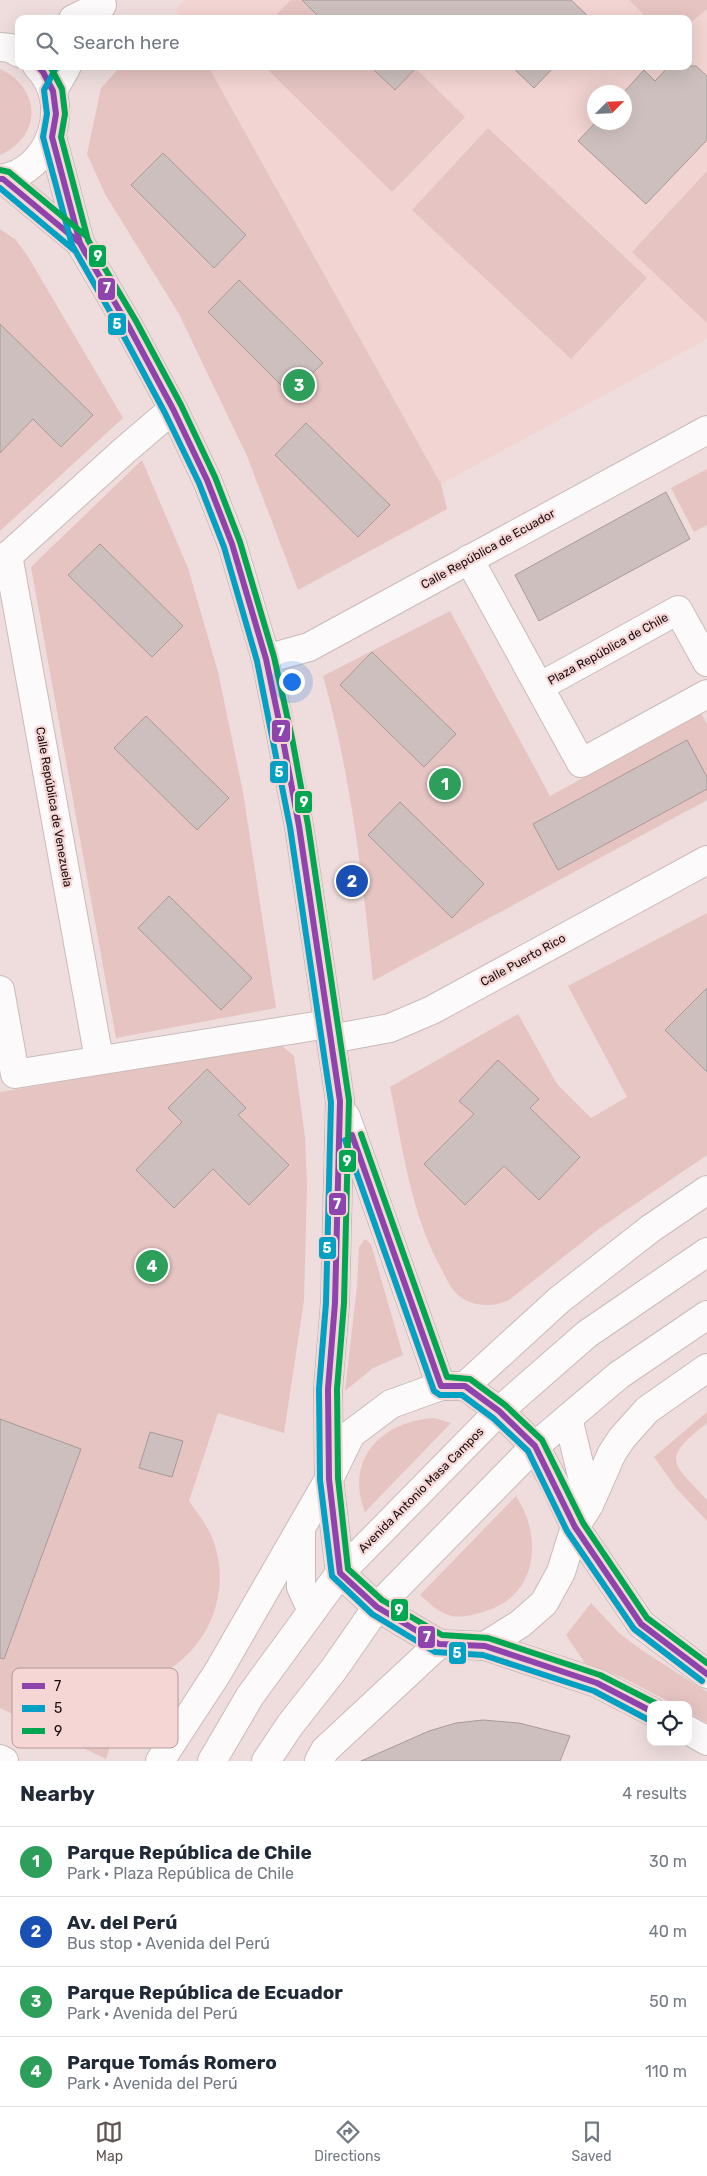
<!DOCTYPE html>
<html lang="en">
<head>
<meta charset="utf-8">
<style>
	:root { --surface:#fff; --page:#f6f6f7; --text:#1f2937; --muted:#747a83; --line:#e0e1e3; --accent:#625555 }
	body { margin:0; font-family:Rubik,sans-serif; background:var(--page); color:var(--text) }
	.controls { position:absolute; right:15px; bottom:15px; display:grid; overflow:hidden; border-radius:10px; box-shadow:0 5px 20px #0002 }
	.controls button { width:45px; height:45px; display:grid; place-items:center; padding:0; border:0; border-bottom:1px solid var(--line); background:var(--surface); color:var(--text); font:25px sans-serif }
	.compass { position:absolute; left:587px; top:85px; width:45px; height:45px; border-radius:50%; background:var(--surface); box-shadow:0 5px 20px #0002; rotate:66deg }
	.you { position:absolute; left:291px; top:681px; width:18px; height:18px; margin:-12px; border:4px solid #fff; border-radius:50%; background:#1a73e8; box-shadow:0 0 0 8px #1a73e833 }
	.badge { display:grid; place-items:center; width:32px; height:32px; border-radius:50%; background:var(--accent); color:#fff; font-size:16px; font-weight:700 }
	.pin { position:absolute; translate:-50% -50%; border:2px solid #fff; box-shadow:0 1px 5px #0006 }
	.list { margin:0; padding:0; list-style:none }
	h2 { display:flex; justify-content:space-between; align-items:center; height:65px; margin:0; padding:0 20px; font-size:21px }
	h2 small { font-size:16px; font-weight:400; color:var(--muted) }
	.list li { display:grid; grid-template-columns:32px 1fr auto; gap:15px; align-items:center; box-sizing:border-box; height:70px; padding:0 20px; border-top:1px solid var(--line) }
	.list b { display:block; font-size:19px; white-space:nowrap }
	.list p { margin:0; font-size:16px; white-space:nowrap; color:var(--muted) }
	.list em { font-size:16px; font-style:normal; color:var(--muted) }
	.icon { flex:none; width:28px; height:28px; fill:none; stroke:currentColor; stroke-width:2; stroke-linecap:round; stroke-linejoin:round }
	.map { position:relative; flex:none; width:707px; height:1761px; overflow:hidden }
	.search { position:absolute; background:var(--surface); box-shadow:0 5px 20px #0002; left:15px; right:15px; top:15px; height:55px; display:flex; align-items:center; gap:12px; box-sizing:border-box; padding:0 18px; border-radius:10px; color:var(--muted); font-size:19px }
	.sheet { height:345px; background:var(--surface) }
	nav { display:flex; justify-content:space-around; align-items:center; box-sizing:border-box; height:70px; border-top:1px solid var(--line); background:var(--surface); font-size:14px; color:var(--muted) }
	nav a { display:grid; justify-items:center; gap:2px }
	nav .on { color:var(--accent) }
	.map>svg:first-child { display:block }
	.built { fill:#f2d4d2; fill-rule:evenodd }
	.green { fill:#e5c4c2 }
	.building { fill:#ccbfbe; stroke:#a79a99 }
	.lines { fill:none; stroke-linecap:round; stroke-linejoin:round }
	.minor-casing { stroke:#c9bbba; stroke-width:30 }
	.highway-casing { stroke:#c9bbba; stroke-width:30 }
	.minor { stroke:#fcfafa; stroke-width:28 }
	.highway { stroke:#fcfafa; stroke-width:28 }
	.bus-1-casing { stroke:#f6d6d4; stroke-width:10 }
	.bus-2-casing { stroke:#f6d6d4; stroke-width:10 }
	.bus-3-casing { stroke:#f6d6d4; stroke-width:10 }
	.bus-1 { stroke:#8e44ad; stroke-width:6 }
	.bus-2 { stroke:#01a1c4; stroke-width:6 }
	.bus-3 { stroke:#00a651; stroke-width:6 }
	.labels { text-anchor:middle; stroke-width:4.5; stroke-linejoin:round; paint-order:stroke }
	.street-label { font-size:12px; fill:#170c0c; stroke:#f6d6d4 }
	.key { fill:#f6d6d4; stroke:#b39998; stroke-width:1 }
	.key-label { font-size:14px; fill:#170c0c }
	.line-badge { stroke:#f6d6d4; stroke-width:2 }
	.badge-label { font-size:14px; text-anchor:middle; font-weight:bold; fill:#fff }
</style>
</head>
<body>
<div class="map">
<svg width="707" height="1761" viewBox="0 0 707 1761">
	<rect width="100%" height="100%" fill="#eedddc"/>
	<path class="built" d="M185,0h522v339l-266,145 -233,-418h480v-47h-507l-5,-10zM594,92h30v30h-30z"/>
	<path class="green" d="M291,0h11l19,19h-49z
		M629,0h78v9l-19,16v-6h-40z
		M121,66h87l233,418 6,25 -149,81 -51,-134 -68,-142 -74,-120 -18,-40 14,-66z
		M264,66h106l25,24 21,-21 49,48 -73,75z
		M0,69c42,20 42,67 0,86z
		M488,128l159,150 -76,81 -159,-149z
		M707,171v152l-75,-71z
		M0,229l16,11 11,15 96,163 -123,113z
		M142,460l46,108 30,104 25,120 33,216 -160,30 -85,-471z
		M707,469v56l-13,7 -23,-44z
		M450,611l100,185 151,-83 6,11v76l-334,181c-10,-102 -22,-206 -50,-305z
		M707,913v242l-107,73 -91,72c-17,8 -39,7 -53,-7 -6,-6 -10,-15 -14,-23 -31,-55 -39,-122 -52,-183l128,-73 39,70 34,34 36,-21 -59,-111z
		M281,1045l13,11 11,81 2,48 -3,115 -20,133 -66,-20 -29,88c7,11 16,21 21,32 21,45 7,99 -31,129 -14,11 -32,17 -49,21l-24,76 -106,-51v-616z
		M365,1239l6,5 32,111 -30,13 -28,23 12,-105 2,-39z
		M707,1412v11c-47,37 -35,39 0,77v21l-31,-33 -22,-31z
		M434,1418l17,5 -86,89c-21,-53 17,-91 69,-94z
		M516,1496c27,41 22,99 -30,115 -10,3 -23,7 -34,5 -13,-3 -23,-13 -32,-21z
		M591,1603l28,30 24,18 64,41v31l-19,-11v-7h-12l-53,-27 -38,-15 -19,-28z"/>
	<path class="building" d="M302,0h269l20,19h-270z
		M370,66h48l-23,24z
		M511,66h44l-21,22z
		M669,66h27l11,10v64l-61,64 -68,-63 18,-19h28v-30l20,-22 11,11z
		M163,153l83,82 -32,33 -83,-83z
		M239,280l84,83 -32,32 -83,-83z
		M0,324l93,91 -32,32 -28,-28 -33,34z
		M306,423l84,82 -32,32 -83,-82z
		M666,492l24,47 -151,82 -24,-46z
		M100,544l83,82 -31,31 -84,-82z
		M372,652l84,82 -32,33 -84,-82z
		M146,716l83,82 -32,32 -83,-82z
		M687,740l20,37v12l-149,81 -25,-46z
		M400,802l84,82 -32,34 -84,-83z
		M169,896l83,82 -31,32 -83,-82z
		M707,988v84l-42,-42z
		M498,1060l41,39 -9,9 50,49 -41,43 -35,-34 -39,39 -41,-41 50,-50 -15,-13z
		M207,1069l39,39 -8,7 51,50 -40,40 -36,-36 -39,39 -38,-38 46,-48 -14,-14z
		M0,1419l81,30 -77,210 -4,-1z
		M150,1432l33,9 -11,36 -33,-9z
		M483,1720l36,3 51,13 -10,25h-199l68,-30 27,-8z"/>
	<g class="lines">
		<g class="minor-casing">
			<path id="minor" d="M73,19l29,-14
				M0,47l10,1 9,5
				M53,91l14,-25
				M52,137l28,106 48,82 45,84 34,71 25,64 34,115 33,167 41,275 -5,202 -7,86 1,90 -111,193 -58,89
				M0,179c51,-7 74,-76 37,-113
				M3,179l77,64
				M8,555l91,504
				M469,559l112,204 126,-69
				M0,563l125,-113 48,-41
				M266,659l43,-12 398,-217
				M539,687l139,-77 29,52
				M0,990l15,84 313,-50
				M331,1039l59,-11 42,-18 275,-150
				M346,1117l95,269
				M707,1368l-60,42 -25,28 -10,15 -23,52 -14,22 66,97 66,50
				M465,1386l94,-86 91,-71 57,-39
				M568,1418l21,87
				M301,1530v57l11,24
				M485,1646l112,37 54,28
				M688,1730l19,11
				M0,1759l4,2
				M319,1761l6,-11 114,-106"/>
		</g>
		<g class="highway-casing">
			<path id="highway" d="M441,1386h24l34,25 36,35 23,44 17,37 -14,45 -17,31 -24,21 -35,22 -46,-2 -62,-37 -37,-34 -11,-94 22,-45 40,-30z
				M212,1761l38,-65 90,-123 159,-162 88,-77 120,-82
				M266,1761l24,-36 44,-56 43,-62 158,-161 84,-71 88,-60"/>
		</g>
		<use href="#minor" class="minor"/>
		<use href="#highway" class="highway"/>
		<g class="bus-1-casing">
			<path id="bus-1" d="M37,66l6,6 10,19 3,23 -4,23 28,106 48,82 45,84 34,71 25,64 34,115 17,81 16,86 41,275 -5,202 -7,86 1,90 11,94 37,34 62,37 46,2 112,37 54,28
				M0,179h3l77,64 6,11
				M352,1135l89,251h24l34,25 36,35 40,81 66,97 66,50"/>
		</g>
		<g class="bus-2-casing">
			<path id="bus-2" d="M57,66l-13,24 3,24 -4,23 29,108 48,84 45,84 34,70 25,64 33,114 33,166 41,275 -5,201 -7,86 1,91 12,96 40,38 63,38 48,3 111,36 53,28
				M0,188l74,62
				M345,1140l89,251 6,4h22l31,23 35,33 39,80 67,98 68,52"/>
		</g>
		<g class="bus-3-casing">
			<path id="bus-3" d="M50,66l12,23 3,25 -4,23 27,103 48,81 45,84 34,72 25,65 34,115 18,81 16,87 41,275 -5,203 -7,86 1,89 10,91 34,31 60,35 46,3 112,37 55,28
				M0,170l9,2 77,64
				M361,1134l86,243 23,2 35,26 37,35 41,83 64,95 60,45"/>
		</g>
		<use href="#bus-1" class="bus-1"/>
		<use href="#bus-2" class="bus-2"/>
		<use href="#bus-3" class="bus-3"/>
	</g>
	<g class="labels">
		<g class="street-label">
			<text transform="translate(488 549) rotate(-29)" y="4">Calle República de Ecuador</text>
			<text transform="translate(608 649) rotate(-29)" y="4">Plaza República de Chile</text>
			<text transform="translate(54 807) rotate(80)" y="4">Calle República de Venezuela</text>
			<text transform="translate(523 960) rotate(-29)" y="4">Calle Puerto Rico</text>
			<text transform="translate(421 1490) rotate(-45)" y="4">Avenida Antonio Masa Campos</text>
		</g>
	</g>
	<rect x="12" y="1668" width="166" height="80" rx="8" class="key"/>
	<rect x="22" y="1683" width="23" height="6" fill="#8e44ad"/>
	<rect x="22" y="1705" width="23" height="7" fill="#01a1c4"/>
	<rect x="22" y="1728" width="23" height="6" fill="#00a651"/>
	<g class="key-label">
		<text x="54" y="1691">7</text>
		<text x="54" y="1713">5</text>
		<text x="54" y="1736">9</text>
	</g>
	<g class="line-badge">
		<rect x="88" y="244" width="19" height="24" rx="5" fill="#00a651"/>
		<rect x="97" y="277" width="19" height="24" rx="5" fill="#8e44ad"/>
		<rect x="107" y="312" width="20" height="24" rx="5" fill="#01a1c4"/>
		<rect x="271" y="719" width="20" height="24" rx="5" fill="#8e44ad"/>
		<rect x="269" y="760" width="20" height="24" rx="5" fill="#01a1c4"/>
		<rect x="294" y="790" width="19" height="24" rx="5" fill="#00a651"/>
		<rect x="338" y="1149" width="19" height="24" rx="5" fill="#00a651"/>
		<rect x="328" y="1192" width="19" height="24" rx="5" fill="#8e44ad"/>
		<rect x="318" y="1236" width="19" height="24" rx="5" fill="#01a1c4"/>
		<rect x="390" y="1598" width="19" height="24" rx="5" fill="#00a651"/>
		<rect x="417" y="1625" width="19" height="24" rx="5" fill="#8e44ad"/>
		<rect x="448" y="1641" width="19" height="24" rx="5" fill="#01a1c4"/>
	</g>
	<g class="badge-label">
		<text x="98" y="261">9</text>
		<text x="107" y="293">7</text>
		<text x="117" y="329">5</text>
		<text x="281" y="736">7</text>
		<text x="279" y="777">5</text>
		<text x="304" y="807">9</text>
		<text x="347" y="1166">9</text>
		<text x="337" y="1209">7</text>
		<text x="327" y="1253">5</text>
		<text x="399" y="1615">9</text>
		<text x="427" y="1642">7</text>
		<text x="457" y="1658">5</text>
	</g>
</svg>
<div class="controls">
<button><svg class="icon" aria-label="locate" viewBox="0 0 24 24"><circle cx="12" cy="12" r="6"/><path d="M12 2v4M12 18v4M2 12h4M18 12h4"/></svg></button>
</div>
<svg class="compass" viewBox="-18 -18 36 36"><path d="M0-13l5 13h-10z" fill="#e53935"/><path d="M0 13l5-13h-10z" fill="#747a83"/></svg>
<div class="you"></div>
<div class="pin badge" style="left:445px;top:784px;background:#2e9e5b">1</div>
<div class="pin badge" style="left:352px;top:881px;background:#1a4fb4">2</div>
<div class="pin badge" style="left:299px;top:385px;background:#2e9e5b">3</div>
<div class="pin badge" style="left:152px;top:1266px;background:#2e9e5b">4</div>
<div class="search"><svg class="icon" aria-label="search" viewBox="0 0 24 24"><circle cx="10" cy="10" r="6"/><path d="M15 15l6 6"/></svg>Search here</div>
</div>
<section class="sheet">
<h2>Nearby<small>4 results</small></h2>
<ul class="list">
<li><span class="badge" style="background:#2e9e5b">1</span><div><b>Parque República de Chile</b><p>Park · Plaza República de Chile</p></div><em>30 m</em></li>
<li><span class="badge" style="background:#1a4fb4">2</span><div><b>Av. del Perú</b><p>Bus stop · Avenida del Perú</p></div><em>40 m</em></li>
<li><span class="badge" style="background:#2e9e5b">3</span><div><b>Parque República de Ecuador</b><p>Park · Avenida del Perú</p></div><em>50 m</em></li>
<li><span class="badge" style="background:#2e9e5b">4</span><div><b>Parque Tomás Romero</b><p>Park · Avenida del Perú</p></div><em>110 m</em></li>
</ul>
</section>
<nav>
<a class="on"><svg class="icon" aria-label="map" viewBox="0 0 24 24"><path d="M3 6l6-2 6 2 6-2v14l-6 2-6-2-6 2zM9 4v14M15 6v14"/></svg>Map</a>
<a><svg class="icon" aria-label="directions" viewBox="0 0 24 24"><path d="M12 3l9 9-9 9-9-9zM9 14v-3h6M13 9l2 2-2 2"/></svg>Directions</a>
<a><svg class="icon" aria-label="saved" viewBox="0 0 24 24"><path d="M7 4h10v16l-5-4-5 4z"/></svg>Saved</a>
</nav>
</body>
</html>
